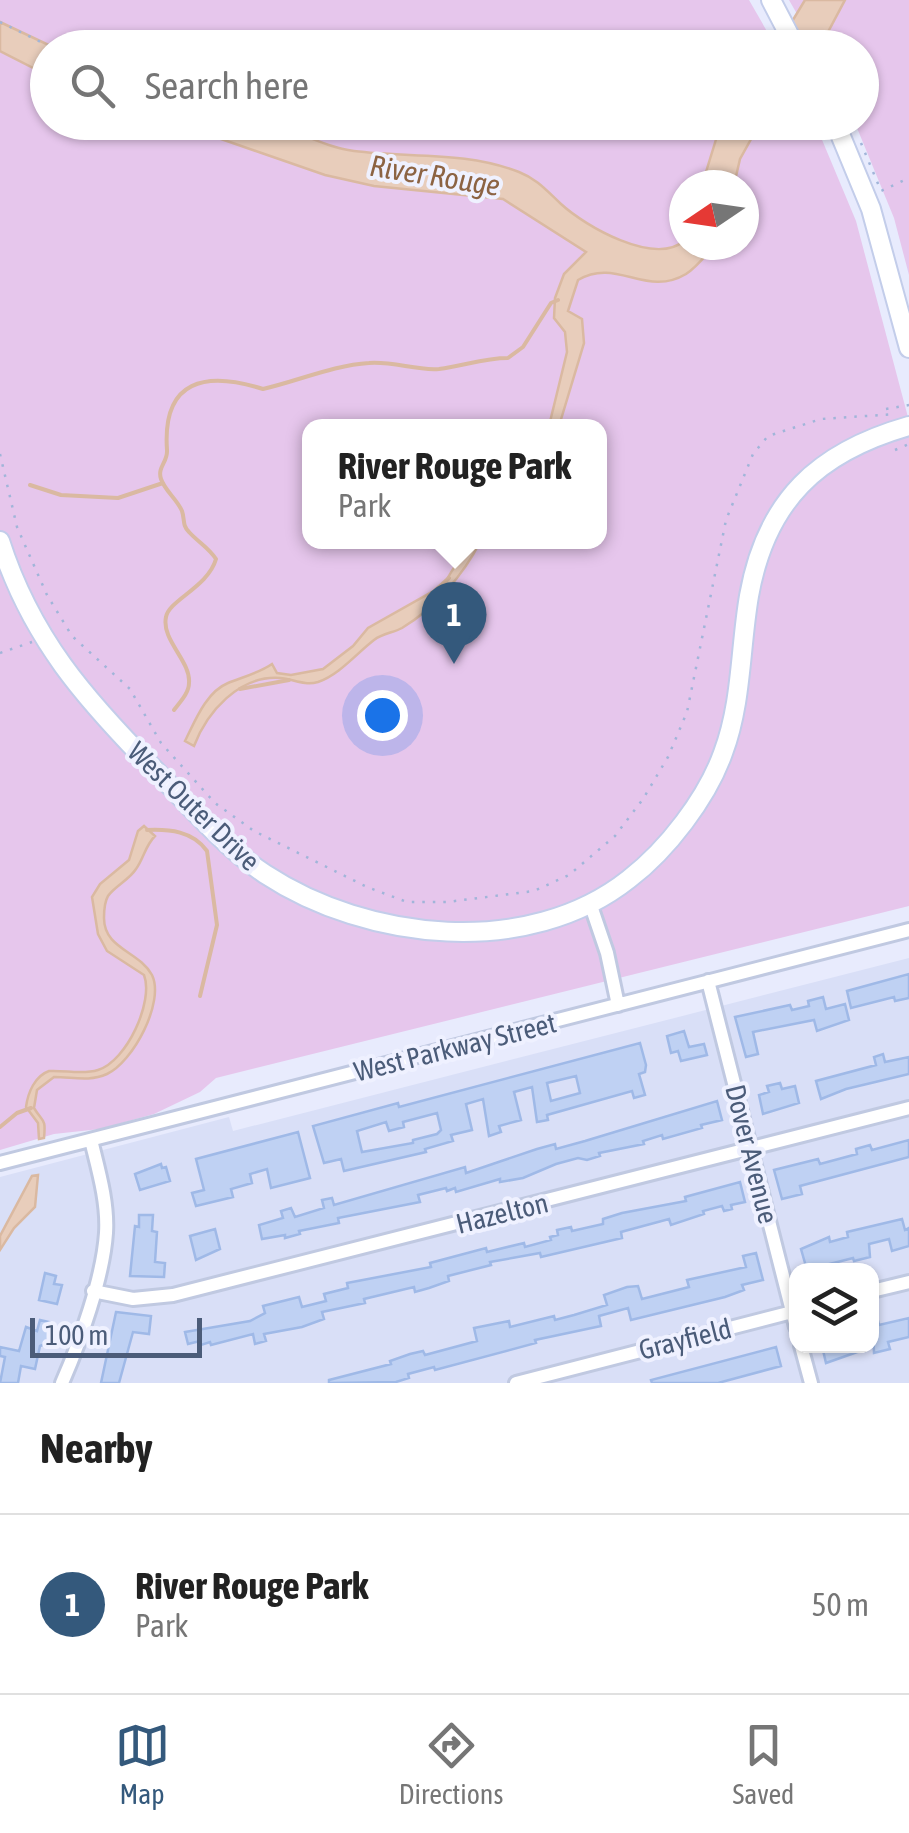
<!DOCTYPE html>
<html lang="en">
<head>
<meta charset="utf-8">
<style>
	:root { --surface:#fff; --page:#f2f2f2; --text:#222; --muted:#767676; --line:#e0e0e0; --accent:#34597c }
	body { margin:0; font-family:"Asap Condensed",sans-serif; background:var(--page); color:var(--text) }
	.controls { position:absolute; right:30px; bottom:30px; display:grid; overflow:hidden; border-radius:20px; box-shadow:0 2px 8px #0004 }
	.controls button { width:90px; height:90px; display:grid; place-items:center; padding:0; border:0; border-bottom:2px solid var(--line); background:var(--surface); color:var(--text); font:50px sans-serif }
	.compass { position:absolute; left:669px; top:170px; width:90px; height:90px; border-radius:50%; background:var(--surface); box-shadow:0 2px 8px #0004; rotate:257deg }
	.scale { position:absolute; left:30px; bottom:25px; width:172px; box-sizing:border-box; padding-left:10px; border:5px solid #4b5c79; border-top:0; font-size:28px; line-height:35px; white-space:nowrap; color:#4b5c79; -webkit-text-stroke:8px #eff1ff; paint-order:stroke }
	.you { position:absolute; left:382px; top:715px; width:35px; height:35px; margin:-25px; border:8px solid #fff; border-radius:50%; background:#1a73e8; box-shadow:0 0 0 15px #1a73e833 }
	.badge { display:grid; place-items:center; width:65px; height:65px; border-radius:50%; background:var(--accent); color:#fff; font-size:32px; font-weight:700 }
	.pin { position:absolute; translate:-50% -82px; filter:drop-shadow(0 2px 5px #0008) }
	.pin::after { content:''; position:absolute; top:52px; width:35px; height:30px; background:inherit; clip-path:polygon(0 0,100% 0,50% 100%) }
	.popup { position:absolute; left:302px; top:419px; width:305px; height:130px; box-sizing:border-box; display:grid; place-content:center; border-radius:20px; background:var(--surface); filter:drop-shadow(0 2px 8px #0005); font-size:32px; white-space:nowrap; color:var(--muted) }
	.popup b { font-size:38px; color:var(--text) }
	.popup::after { content:''; position:absolute; left:50%; top:100%; margin-left:-20px; border:20px solid transparent; border-top-color:var(--surface) }
	.list { margin:0; padding:0; list-style:none }
	h2 { display:flex; justify-content:space-between; align-items:center; height:130px; margin:0; padding:0 40px; font-size:42px }
	h2 small { font-size:32px; font-weight:400; color:var(--muted) }
	.list li { display:grid; grid-template-columns:65px 1fr auto; gap:30px; align-items:center; box-sizing:border-box; height:180px; padding:0 40px; border-top:2px solid var(--line) }
	.list b { display:block; font-size:38px; white-space:nowrap }
	.list p { margin:0; font-size:32px; white-space:nowrap; color:var(--muted) }
	.list em { font-size:32px; font-style:normal; color:var(--muted) }
	.icon { flex:none; width:55px; height:55px; fill:none; stroke:currentColor; stroke-width:2; stroke-linecap:round; stroke-linejoin:round }
	.map { position:relative; flex:none; width:909px; height:1383px; overflow:hidden }
	.search { position:absolute; background:var(--surface); box-shadow:0 2px 8px #0004; left:30px; right:30px; top:30px; height:110px; display:flex; align-items:center; gap:25px; box-sizing:border-box; padding:0 35px; border-radius:55px; color:var(--muted); font-size:38px }
	.sheet { height:310px; background:var(--surface) }
	nav { display:flex; justify-content:space-around; align-items:center; box-sizing:border-box; height:140px; border-top:2px solid var(--line); background:var(--surface); font-size:28px; color:var(--muted) }
	nav a { display:grid; justify-items:center; gap:5px }
	nav .on { color:var(--accent) }
	.map>svg:first-child { display:block }
	.residential { fill:#d9dff7; fill-rule:evenodd }
	.green { fill:#e6c6ec; fill-rule:evenodd }
	.water { fill:#e8cdbb; stroke:#dab9a1; stroke-width:2.5 }
	.lines { fill:none; stroke-linecap:round; stroke-linejoin:round }
	.stream { stroke:#dab9a1; stroke-width:4 }
	.building { fill:#bfd1f3; stroke:#9fb9e7; stroke-width:2.5; fill-rule:evenodd }
	.minor-casing { stroke:#c0c9e1; stroke-width:18 }
	.secondary-casing { stroke:#c3cdea; stroke-width:22 }
	.path { stroke:#a1b5d9; stroke-width:2.5; stroke-dasharray:2.5 8; stroke-linecap:butt }
	.minor { stroke:#fff; stroke-width:12 }
	.secondary { stroke:#fff; stroke-width:18 }
	.labels { text-anchor:middle; stroke-width:8; stroke-linejoin:round; paint-order:stroke }
	.street-label { font-size:28px; fill:#4b5c79; stroke:#eff1ff }
	.water-label { font-size:30px; font-style:italic; fill:#8c6343; stroke:#eff1ff }
</style>
</head>
<body>
<div class="map">
<svg width="909" height="1383" viewBox="0 0 909 1383">
	<rect width="100%" height="100%" fill="#e8ebfd"/>
	<path class="residential" d="M909,958v425h-909v-206l229,-60 4,14zM796,1270h76v76h-76z"/>
	<path class="green" d="M0,0h749l27,47 -728,1v74l767,1 41,98 53,200v485l-693,172 -16,14 -46,22 -54,15 -46,5 -54,16zM684,185h60v60h-60zM309,427h290v115h-290z
		M789,0h120v275l-15,-57 -39,-95 7,-1v-74l-46,-1z"/>
	<path class="water" d="M805,0h40l-25,47 -44,1z
		M0,22l53,25 -5,1 -1,27 -47,-24z
		M175,123c29,-1 63,-6 92,0 30,7 56,24 87,28 56,7 111,0 165,21 18,7 28,19 42,32 24,22 93,62 123,37v4h31c-9,10 -18,22 -29,29 -40,24 -69,-17 -108,6l-10,31 14,8 2,24 -25,83h-10l18,-74 -2,-20 -11,-14 1,-20 9,-24 22,-22 -83,-53 -129,-13 -49,-11z
		M726,123h34l-20,36 -6,26h-32l16,-52z
		M468,542h12c-16,32 -46,67 -78,86 -9,5 -19,5 -28,12 -17,13 -35,35 -56,42 -14,4 -25,-3 -38,-4 -41,-3 -73,34 -86,68l-9,-5c10,-20 21,-49 43,-58 15,-6 31,-10 44,-19l5,9 14,2 32,-6 30,-23 15,-18 76,-43c7,-15 18,-27 24,-43z
		M144,826l11,10c-10,10 -11,22 -19,33 -7,11 -21,17 -28,27 -3,5 -4,16 -4,22 0,31 35,33 48,57 13,27 -19,87 -45,99 -18,8 -34,3 -53,3l-17,13 -3,18c9,15 12,9 10,30l-5,1 -1,-16 -12,-16c2,-15 9,-31 23,-36 17,-1 33,4 49,-1 29,-9 56,-69 46,-95l-37,-24 -9,-17 -6,-37 8,-13 29,-24 9,-29z
		M38,1175l-3,32 -21,21 -14,22v-14l32,-60z"/>
	<g class="lines">
		<path class="stream" d="M30,485l31,10 57,3 45,-15
			M430,595l19,-17
			M240,689l49,-9
			M174,710c6,-8 15,-17 15,-27 2,-22 -28,-43 -23,-66 3,-17 42,-30 50,-58 -7,-11 -18,-17 -27,-27 -7,-7 -4,-12 -7,-21 -5,-12 -17,-20 -21,-32 -4,-12 7,-17 6,-29 -5,-71 39,-79 96,-61 35,-8 71,-24 106,-26 24,-2 48,8 70,6 25,-3 44,-11 69,-11l15,-11 28,-44 7,-3
			M147,830c22,-1 46,1 60,21l10,74 -17,71
			M0,1127l17,-14 14,-5"/>
	</g>
	<path class="building" d="M909,974v24l-14,3 -1,-4 -43,11 -4,-17z
		M823,997l3,12 19,-5 4,16 -32,11 -3,-11 -61,12 5,22 -12,3 -11,-40 55,-12 2,5 17,-4 -1,-5z
		M684,1031l5,16 15,-3 3,11 -26,6 -3,-10 -7,2 -4,-17z
		M640,1043l6,22 -1,7 -6,2 6,21 -11,3 -2,-7 -85,24 1,5 -11,2 -5,-35 -18,5 7,28 -22,6 2,6 -12,4 -6,-37 -17,5 6,26 -21,5 2,6 -28,8 1,3 -82,19 -3,-12 -17,4 -11,-37 85,-23 1,4zM576,1076l4,17 -29,8 -4,-18zM437,1113l4,17 -4,4 -24,6v3l-51,9 -5,-21 29,-9 3,9 15,-4 -1,-5z
		M883,1054l2,8 24,-5v17l-63,15 -25,10 -5,-18 60,-16 -2,-8z
		M780,1083l2,6 13,-3 4,17 -36,11 -4,-19 10,-3 -2,-6z
		M717,1101l5,19 -21,5 1,3 -39,11 -1,-4 -19,6 1,3 -45,9 1,3 -13,4 -9,-2 -22,6 -33,14 -23,4v-3l-44,13 -1,-4 -8,3 -1,-3 -28,7 2,7 -82,16 1,5 -40,8 1,3 -15,4v-3l-23,4 -3,-14 24,-7 -2,-7 10,-3 4,9 29,-9 -2,-8 10,-2 2,7 131,-38 1,6 71,-24 18,-5 1,5 29,-8z
		M298,1132l12,46 -39,10 -4,-19 -17,5 2,9 -21,6 2,8 -37,9 -4,-13 12,-3 -8,-31z
		M909,1140v17l-109,29 2,8 -20,5 -8,-29 44,-11 2,5 37,-10 -1,-5 14,-4 2,5z
		M161,1164l1,4 4,-1 4,14 -30,9 -5,-16z
		M740,1182l5,20 -14,3 1,4 -8,2 -2,-5 -19,5 1,3 -33,11 -2,-6 -48,13 1,6 -81,19 -1,-4 -50,9 1,3 -43,11 1,5 -20,7 -14,4 -1,-5 -50,12 1,4 -43,9 2,7 -22,8 -38,7 2,7 -11,3 -2,-10 -42,11 -1,-3 -9,3 -1,-4 -12,3 -3,-12 65,-11 15,-8 -2,-7 36,-9 3,10 24,-6 -2,-7 24,-6 -1,-5 84,-16 -1,-4 56,-15 1,4 37,-9 1,4 26,-7 -1,-3 8,-2 -1,-5 14,-3 1,4 31,-7v-5l19,-6 64,-12 -1,-4z
		M139,1215h14l-1,16 5,1 -2,30 10,1 -1,14 -34,-1 5,-50 4,1z
		M902,1219l3,11 4,-2v18l-17,5 -3,-12 -20,5 1,13 -16,4 -1,-3 -31,8 1,3 -16,1 -6,-21 28,-12 1,5 18,-5 -1,-5z
		M215,1229l5,20 -24,11 -6,-24z
		M756,1253l7,27 -21,5 2,5 -19,7 -94,23 -3,-12 -29,8 2,10 -66,14 1,3 -101,27 -1,-3 -26,7 1,4 -13,4 -67,1v-3l62,-16 -1,-3 20,-7 13,-3 2,4 52,-14 -3,-13 35,-7 1,6 44,-11 1,4 19,-5 33,-10 -3,-10 23,-8 11,-1 4,13 47,-12 -2,-7 59,-13 -3,-11z
		M45,1273l11,3 -2,8 8,1 -5,19 -18,-4z
		M872,1308h3l4,17 30,-7v19l-21,5 2,7 -16,4z
		M116,1312l35,4 -2,18 -16,-2 -14,51h-18z
		M40,1320l13,3 -5,20 -8,3 -5,23 -14,-3 -3,17h-18l5,-26 -5,-1v-9l19,4 7,-24 11,4z
		M822,1346h43l1,3 -40,14z
		M776,1347l5,19 -63,17h-66l-1,-3z"/>
	<g class="lines">
		<g class="minor-casing">
			<path id="minor" d="M590,903l17,50 11,52
				M708,981l88,346
				M0,1163l909,-233
				M93,1291l40,8 40,-4 736,-187
				M872,1291l37,-9
				M801,1346l10,37
				M62,1383c18,-41 41,-105 44,-150 2,-31 -8,-64 -15,-93
				M516,1383l280,-72"/>
		</g>
		<g class="secondary-casing">
			<path id="secondary" d="M771,0l25,48
				M835,122l36,87 38,139
				M0,541c31,97 85,158 155,229 35,36 68,76 110,104 102,67 263,85 364,5 38,-29 78,-81 94,-126 19,-50 17,-105 26,-157 17,-96 69,-144 160,-170"/>
		</g>
		<path class="path" d="M0,22l53,26
			M264,122l27,9
			M861,143l20,48 28,-13
			M886,409l23,-4
			M895,450l14,-6
			M0,454l17,73 30,68 25,41 58,53 31,54 54,60 39,28 113,56 40,15h40l87,-11 35,-16 46,-39 28,-37 25,-42 19,-45 39,-192 27,-66 15,-18 53,-17 75,-5
			M0,653l32,-11"/>
		<use href="#minor" class="minor"/>
		<use href="#secondary" class="secondary"/>
	</g>
	<g class="labels">
		<g class="street-label">
			<text transform="translate(194 806) rotate(44)" y="10">West Outer Drive</text>
			<text transform="translate(455 1047) rotate(-14)" y="10">West Parkway Street</text>
			<text transform="translate(752 1154) rotate(76)" y="10">Dover Avenue</text>
			<text transform="translate(502 1213) rotate(-14)" y="10">Hazelton</text>
			<text transform="translate(685 1339) rotate(-14)" y="10">Grayfield</text>
		</g>
		<g class="water-label">
			<text transform="translate(435 176) rotate(9)" y="10">River Rouge</text>
		</g>
	</g>
</svg>
<div class="controls">
<button><svg class="icon" aria-label="layers" viewBox="0 0 24 24"><path d="M12 4l9 5-9 5-9-5zM3 14l9 5 9-5"/></svg></button>
</div>
<svg class="compass" viewBox="-18 -18 36 36"><path d="M0-13l5 13h-10z" fill="#e53935"/><path d="M0 13l5-13h-10z" fill="#767676"/></svg>
<div class="scale">100 m</div>
<div class="you"></div>
<div class="pin badge" style="left:454px;top:664px">1</div>
<div class="popup"><b>River Rouge Park</b>Park</div>
<div class="search"><svg class="icon" aria-label="search" viewBox="0 0 24 24"><circle cx="10" cy="10" r="6"/><path d="M15 15l6 6"/></svg>Search here</div>
</div>
<section class="sheet">
<h2>Nearby<small></small></h2>
<ul class="list">
<li><span class="badge">1</span><div><b>River Rouge Park</b><p>Park</p></div><em>50 m</em></li>
</ul>
</section>
<nav>
<a class="on"><svg class="icon" aria-label="map" viewBox="0 0 24 24"><path d="M3 6l6-2 6 2 6-2v14l-6 2-6-2-6 2zM9 4v14M15 6v14"/></svg>Map</a>
<a><svg class="icon" aria-label="directions" viewBox="0 0 24 24"><path d="M12 3l9 9-9 9-9-9zM9 14v-3h6M13 9l2 2-2 2"/></svg>Directions</a>
<a><svg class="icon" aria-label="saved" viewBox="0 0 24 24"><path d="M7 4h10v16l-5-4-5 4z"/></svg>Saved</a>
</nav>
</body>
</html>
